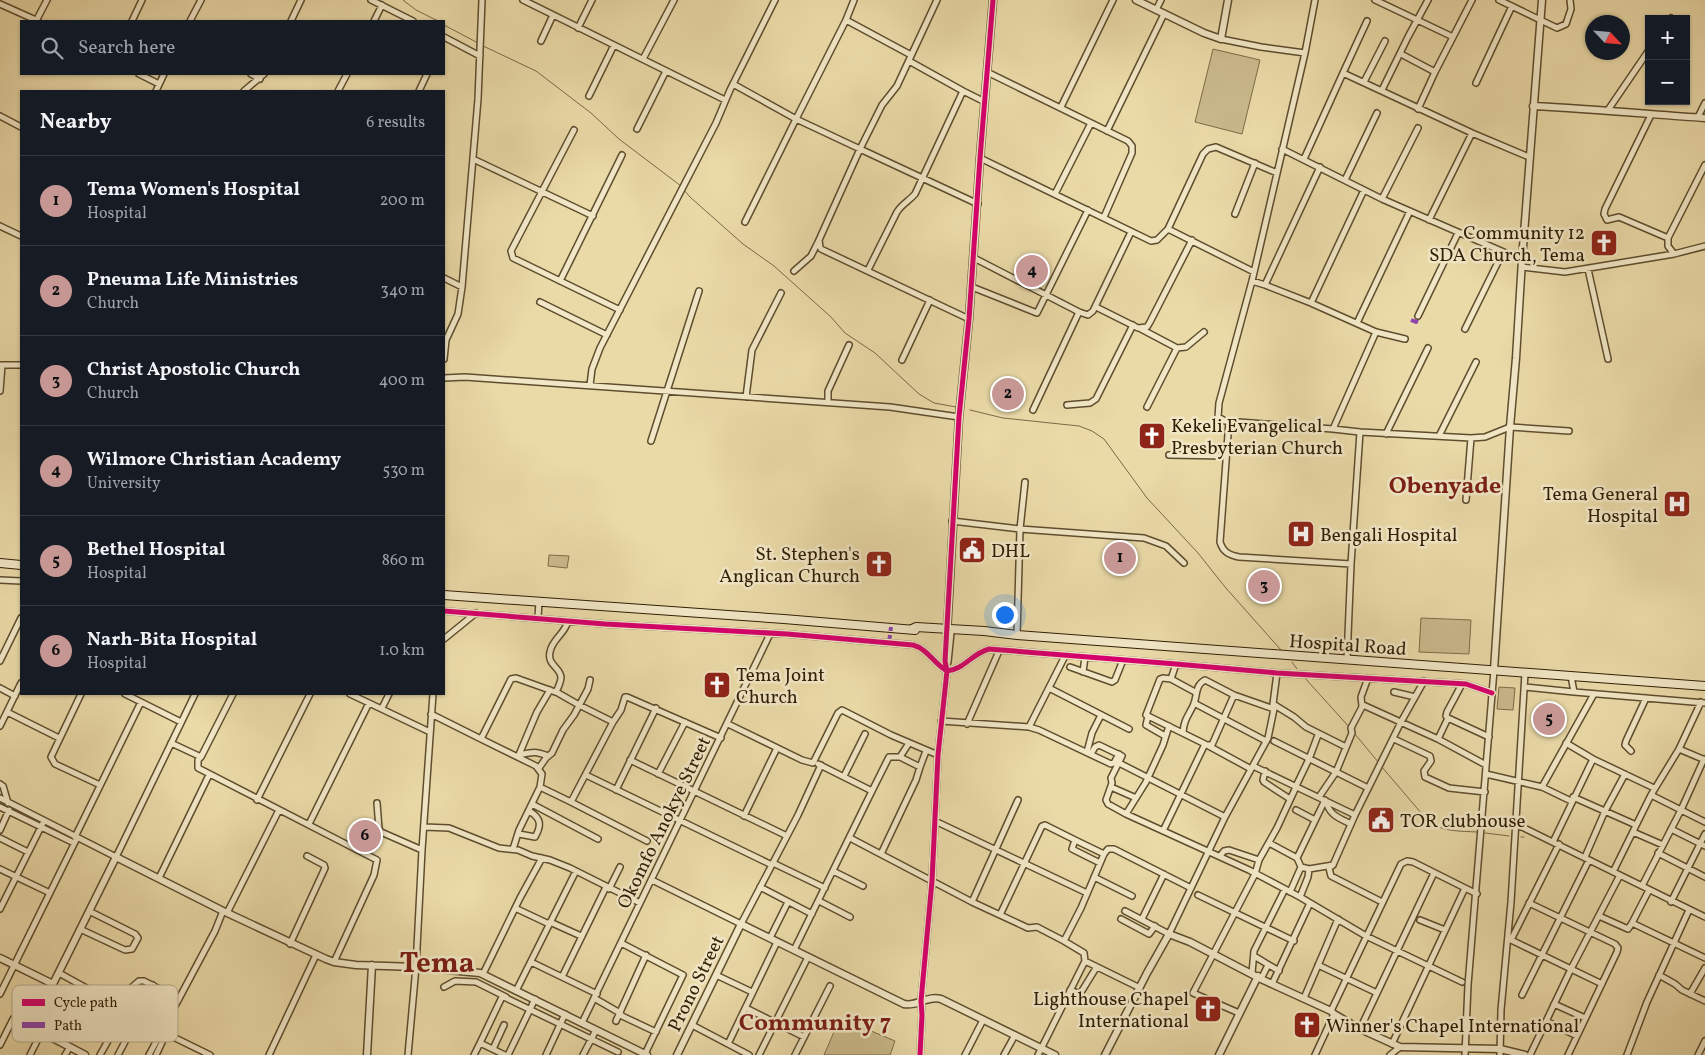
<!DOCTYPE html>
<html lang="en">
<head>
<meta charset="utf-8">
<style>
	:root { --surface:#171b24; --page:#242831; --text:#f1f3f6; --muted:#9ea1a6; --line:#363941; --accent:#c59692 }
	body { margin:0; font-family:Vollkorn,serif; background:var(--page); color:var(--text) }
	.controls { position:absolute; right:15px; top:15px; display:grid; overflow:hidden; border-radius:0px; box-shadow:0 1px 4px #0004 }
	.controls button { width:45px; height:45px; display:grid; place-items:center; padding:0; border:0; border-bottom:1px solid var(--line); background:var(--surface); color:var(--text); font:25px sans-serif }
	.compass { position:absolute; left:1585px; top:15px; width:45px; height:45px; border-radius:50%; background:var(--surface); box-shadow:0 1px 4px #0004; rotate:116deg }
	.you { position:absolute; left:1004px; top:614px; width:18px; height:18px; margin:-12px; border:4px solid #fff; border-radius:50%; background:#1a73e8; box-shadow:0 0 0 8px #1a73e833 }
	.badge { display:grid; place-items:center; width:32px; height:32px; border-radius:50%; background:var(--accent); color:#111; font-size:16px; font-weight:700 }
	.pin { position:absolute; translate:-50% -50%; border:2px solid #fff; box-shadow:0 1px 5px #0006 }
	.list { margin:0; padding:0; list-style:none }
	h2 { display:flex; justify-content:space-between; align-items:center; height:65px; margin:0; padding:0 20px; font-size:21px }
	h2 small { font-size:16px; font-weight:400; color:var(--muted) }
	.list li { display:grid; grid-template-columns:32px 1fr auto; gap:15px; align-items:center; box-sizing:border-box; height:90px; padding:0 20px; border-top:1px solid var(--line) }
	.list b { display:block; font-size:19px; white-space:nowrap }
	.list p { margin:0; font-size:16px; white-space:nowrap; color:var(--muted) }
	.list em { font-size:16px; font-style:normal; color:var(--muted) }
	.icon { flex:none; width:28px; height:28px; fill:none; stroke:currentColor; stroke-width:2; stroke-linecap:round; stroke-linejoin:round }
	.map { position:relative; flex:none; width:1705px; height:1055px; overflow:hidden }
	.search { position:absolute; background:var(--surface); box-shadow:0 1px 4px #0004; left:20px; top:20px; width:425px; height:55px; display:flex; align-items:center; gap:12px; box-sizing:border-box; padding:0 18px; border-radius:0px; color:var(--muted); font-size:19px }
	.panel { position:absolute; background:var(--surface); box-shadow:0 1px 4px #0004; left:20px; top:90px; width:425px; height:605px; border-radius:0px }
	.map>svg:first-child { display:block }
	.green { fill:#caba8c; stroke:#7d6c48 }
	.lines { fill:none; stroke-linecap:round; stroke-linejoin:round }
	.stream { stroke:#7a6846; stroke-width:1 }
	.minor-casing { stroke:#5e4d2e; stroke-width:8 }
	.tertiary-casing { stroke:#5e4d2e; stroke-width:9 }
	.secondary-casing { stroke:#301e05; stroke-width:10 }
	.minor { stroke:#f1e7c6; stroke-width:5 }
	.tertiary { stroke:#f1e7c6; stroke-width:6 }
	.secondary { stroke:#f1e7c6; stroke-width:8 }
	.quiet { stroke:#8e44ad; stroke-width:4; stroke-dasharray:8 4; stroke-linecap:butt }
	.cycleway-casing { stroke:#f1e7c6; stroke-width:8 }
	.cycleway { stroke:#d6006c; stroke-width:5 }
	.labels { text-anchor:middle; stroke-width:5; stroke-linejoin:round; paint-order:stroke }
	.poi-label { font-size:19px; fill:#301e05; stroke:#f1e7c6; text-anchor:start }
	.street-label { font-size:19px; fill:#301e05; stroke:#f1e7c6 }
	.district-label { font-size:24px; font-weight:bold; fill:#7a1f14; stroke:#f1e7c6 }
	.town-label { font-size:29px; font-weight:bold; fill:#7a1f14; stroke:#f1e7c6 }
	.key { fill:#f1e7c6; stroke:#b7ab8c; stroke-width:1 }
	.key-label { font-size:14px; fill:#301e05 }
</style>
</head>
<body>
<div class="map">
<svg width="1705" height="1055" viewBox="0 0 1705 1055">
	<rect width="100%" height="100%" fill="#eadaa8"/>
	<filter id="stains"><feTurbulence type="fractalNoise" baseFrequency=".004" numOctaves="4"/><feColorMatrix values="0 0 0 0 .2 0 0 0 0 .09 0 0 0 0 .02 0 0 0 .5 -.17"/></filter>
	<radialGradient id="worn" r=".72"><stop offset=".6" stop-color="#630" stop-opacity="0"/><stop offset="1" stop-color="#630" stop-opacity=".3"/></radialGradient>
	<path class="green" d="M1213,49l47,11 -18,74 -47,-12z
		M549,555l20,1 -2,12 -19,-2z
		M1421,618l50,2 -2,34 -50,-2z
		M1499,687l16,1 -2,22 -16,-1z
		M840,1018l55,23 -5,14h-66z"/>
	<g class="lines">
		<path class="stream" d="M403,0l13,10 22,11
			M444,25l34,18
			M481,45l55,26 55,42 28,26 62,47
			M683,189l7,8 53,47 31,22 57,51 14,16 30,20 44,41 15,9 22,4
			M970,410l33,8 76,8 13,5 12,8 43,59 51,55 27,34 56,63
			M1292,662l5,7
			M1304,677l46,51
			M1354,733l25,30
			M1381,766l47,55c14,11 32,10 49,11
			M1485,833l24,3
			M1521,837h3"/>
		<g class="minor-casing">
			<path id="minor" d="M371,0l42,21
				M523,0l202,100
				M1315,0l-10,53 -53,228 -33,122 -1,14 7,4 108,8 27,3 111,6 14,-1 25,-10 59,4
				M1375,0l78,37
				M1499,0l58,28 9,-4 5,-15 -1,-9
				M0,4l38,17
				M1156,10l5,-10
				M1670,19l1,-1
				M846,20l65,35
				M36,21l11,-21
				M132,21l10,-21
				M190,21l11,-21
				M291,21l10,-21
				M374,21l8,-16
				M578,28l14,-28
				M444,37l36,19
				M1221,39l40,8 44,6
				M541,41l12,-26
				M1401,54l34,18
				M643,59l31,-59
				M909,61l54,30
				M987,72l141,69 4,5v7l-28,64
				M1343,73l24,-52
				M139,74l20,10
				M251,74l9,5
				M1364,82l21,-41
				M1476,83l36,-77
				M733,84l63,35 50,-99 8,-20
				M1382,90l26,-53 20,-37
				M156,91l8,-17
				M244,91l20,-17
				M338,91l9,-17
				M419,91l8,-17
				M589,96l25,-51
				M1061,107l52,-107
				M1418,109l17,-37 37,-72
				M1608,110l41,-60
				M1651,115l-46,94 -1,5 3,6 12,-3 49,21
				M0,116l21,11
				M1698,117l7,-14
				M637,129l29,-58
				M574,130l-63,121 2,7 107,52
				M1107,131l57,-117
				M1282,149l100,50 140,61
				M980,158l171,83 6,-1 11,-11 35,-75 5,-5 8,-2 61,26
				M473,159l120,57
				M1304,159l39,-86c43,20 86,40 129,60
				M1345,180l32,-67
				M1055,194l36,-71
				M1382,199l36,-71
				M1235,214l20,-51
				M1429,220l43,-87 57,24
				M745,222l51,-103 64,30 22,-44 15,-19 40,-86
				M0,226l21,10
				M1168,229l86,43
				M1674,254l-6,-8v-8l37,-73
				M974,258l105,54
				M1522,267l43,5 109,-18 31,-8
				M1588,269l20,90
				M868,270l29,-58c5,-8 12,-11 18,-18l48,-103 22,11
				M794,271l17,-15 8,-16
				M444,278l18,9
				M560,281l62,-126
				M1252,281l13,4 55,-118
				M1265,285l46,18 65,29 -43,97
				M972,287l65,26 51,-103
				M540,302l67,33
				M1311,303l53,-113
				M1096,307l42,21 9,-1 3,-5 42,-82
				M1418,316l40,-83
				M969,319l-148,-70 -1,-2 -1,-7 41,-91 118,55
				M1357,323l53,-112
				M1141,329l36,19 -30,59
				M1465,329l38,-77
				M1376,332l29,7
				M1177,348l9,-1 18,-15
				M444,359l2,-19 12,-26 4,-27 16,-188 4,-99
				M902,360l28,-60
				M0,365h21
				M444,378l21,-1 425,30 69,10
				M590,385l2,-16 8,-21 116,-225 14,-33 45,-90
				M0,391l2,-26
				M746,397l6,-47 29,-57
				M828,402v-11l21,-46
				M1067,405l23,-2 6,-4 37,-74
				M1033,410l46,-98 9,3 5,-4 38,-79
				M1229,421l-9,121c3,10 9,13 19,15l112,7
				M1386,434l42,-86
				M1439,436l37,-74
				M651,441l48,-150
				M1169,455l57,1
				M1466,500l5,-62
				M952,521l68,8 124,9 22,8 18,17
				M0,580l21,1
				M444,611l161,13 182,10 126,11c15,4 21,19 34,26 18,-2 24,-17 42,-22l187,15 101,9 189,11 26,9
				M538,618l1,-17
				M1017,635l3,-106 5,-47
				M444,639l32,-26
				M1347,659l4,-95 9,-132
				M0,661l21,-43
				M948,662l3,-29
				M1176,664l-5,15 24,13
				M1070,667l42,15 3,-2 8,-20
				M1083,672l2,-15
				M1571,676l3,16 131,11
				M1171,679l-8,-1 -3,1 -14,36 59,29 46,25
				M1462,684l-15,28 -1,4 2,2 41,19
				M1525,687l49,5
				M0,688l15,8
				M1049,688l80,41
				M556,692c2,-4 5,-10 5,-15 -1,-10 -14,-12 -11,-25 2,-13 15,-18 18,-31
				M1394,692l21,5
				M81,694l-30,63 4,7 45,21
				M125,694l56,28
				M233,694l-32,63 -3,3v8l179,92 -3,15 -40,87
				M350,694l80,38
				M1194,703l72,38
				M1273,704l21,13 12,10 40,20
				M1362,706l-1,-9 7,-19
				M382,708l7,-14
				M7,712l52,26
				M431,714l50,25 30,-60 5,-1 42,15 21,12 34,17 -42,80 -31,-15
				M1148,716l-2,9 19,11
				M941,721l88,6 10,3 72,34 3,-1 5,-9
				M613,722l8,-12 4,-13h2l94,41
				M728,724l74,36 11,3 25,-50 4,-3 49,25 47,20
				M967,724l32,-73
				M0,726l21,-43
				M1029,727l36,-71
				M1183,732c1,-12 5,-16 10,-26 5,-10 1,-20 12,-26l29,15
				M481,739l55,27 6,8 -2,13 -21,43 -6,19
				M1394,739l36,17 1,5 -7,10 1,6 24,11 36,4
				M1438,739l10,-21
				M1274,741l94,47
				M171,743l30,14
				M1566,743l27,16 61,29
				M1209,745l2,2 23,-52 40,14
				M1679,749l26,11
				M1631,751l-6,-6 1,-4 20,-43
				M1087,752l5,-19 9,-18
				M1091,754l4,-7 4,-2 23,11 -11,22 1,5 -6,17 2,4 18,10 123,56 51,27 66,39 96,46
				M519,755c14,-3 16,-4 29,1
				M518,757l19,-45 13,-22
				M900,757l9,-14
				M630,760l157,76
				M1119,763l106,54
				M1253,766l102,49 -22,50 -4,3 2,8 51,26
				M539,768l7,-10 6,-5 11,-23 11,-15 14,-26 2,-9
				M1265,771l-2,9 1,2 26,17
				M658,774l27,-52
				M1486,774l56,13 29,14
				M586,775l186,90
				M844,776l21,-42
				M0,784l3,2 5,17
				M1296,786l13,-27 9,-24
				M1111,787l25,11
				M1542,787l52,-93
				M616,790l40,-82
				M872,791l17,-34h11l20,10 6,-16
				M1651,795l54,27
				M1319,797l17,-25 16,-39 -1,-5 12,-23 75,34 48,26
				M1573,797l63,28
				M0,798l116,59 79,-163
				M257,800l53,-106
				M1326,801c3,14 13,17 25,23
				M571,802l76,39
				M377,803l2,26 2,3 41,18
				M532,804l66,35
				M0,807l74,36
				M1296,810l19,10
				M1126,814l20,-32 17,-37 6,-19
				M1355,815l46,-93 23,-41
				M744,816l33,-68
				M935,821l152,72
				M309,824l60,-121
				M1516,824l189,93
				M424,827l25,1 50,20 19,2 14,6 18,4 20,8 70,35
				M1671,829l34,17
				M0,830l9,-20
				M1163,831l42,-87
				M1633,832l30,13
				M519,834l16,3c7,-12 6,-19 -6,-26
				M75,837l66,-135
				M0,838l28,14
				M850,838l122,64 56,26 9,-1 27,14 20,12 1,8 -47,94
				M1553,842l40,-83
				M1269,843l28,15
				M1658,853l47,24
				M881,854l35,-74 4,-13
				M1220,856l4,-5 5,-1 30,10
				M1585,857l20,-46 20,-37
				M773,863l52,25
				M1100,863l-28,-14 3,-9 29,14
				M0,869l50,24
				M1309,869l24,-4
				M833,871l30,15
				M1613,872l38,-77 28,-46 22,-47
				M1094,877l38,19
				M159,878l50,-103
				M652,880l89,44 57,-109 23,-50
				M1642,886l39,-76 23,-51
				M760,887l52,27
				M609,889l11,-22
				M1290,892l11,-25 -4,-9 28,-58
				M1198,895l96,46
				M1300,897l8,-20 1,-8 -8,-2
				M819,901l31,16
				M972,902l46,-102
				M1671,902l34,-68
				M1529,903l86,41 3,4 -1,4 -49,103
				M515,908l34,16
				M0,909l44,-88
				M1125,911l44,23 56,-117 43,-79 6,-29 -1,-5 4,-31
				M227,913l52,-103
				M1000,915l42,-89 3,-1 30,15
				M1599,916l29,13 4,-6 17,-33
				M1121,919l28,15 6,-8
				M1142,919l22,-45
				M1420,920l25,10
				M550,922l31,14
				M1632,923l73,35
				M80,929l45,21 7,-1 6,-11 -3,-4 -46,-23
				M770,938l18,-36
				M1509,939l93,45
				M1511,940l48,-96
				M1064,941l17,-33 23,-54 4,-5h6l77,39
				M621,943l62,32 -38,79
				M290,944l35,-76 -1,-3 -17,-9
				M794,950l78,-159 -54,-27
				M1254,956l25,15
				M1085,961l55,27
				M531,962l66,32
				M1318,965l59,28
				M59,973l40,22 25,8
				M1252,973l2,-22 31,-62
				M483,974l37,-76 22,-40
				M716,975l36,17
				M1659,975l16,9 7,6 23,11
				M562,977l44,-90
				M1261,979l7,-14
				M1272,984l38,-81
				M444,987l11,-6 21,1 30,15
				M1070,990l10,4 16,-26
				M516,991l60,-120
				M0,994l77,-156
				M1690,994l15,-26
				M1522,995l67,-135
				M594,998l26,15 2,3 34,16
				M1304,998l34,-79
				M1554,1004l31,14
				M746,1008l58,29
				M1331,1011l70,-147 6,-3 6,1 64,32
				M1239,1013l-46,-20 62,-119 4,-14 18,-32 19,-41
				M139,1015l14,-30
				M616,1021l30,-66
				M1546,1021l31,15
				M582,1023l188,-389
				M692,1025l57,30
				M1360,1029l74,-156
				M161,1031l49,24
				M480,1043l22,-46h2l114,55
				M728,1044l49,-102
				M1392,1044l73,-156
				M0,1045l13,-26
				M493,1049l11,-24
				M30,1055l12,-24
				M65,1055l5,-8
				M100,1055l21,-37 2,-23 16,-14h5l35,18
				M118,1055l21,-40 24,12
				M149,1055l66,-124 8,-20
				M156,1055l10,-21
				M269,1055l47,-100
				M408,1055l8,-88 6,-117 11,-156
				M474,1055l6,-12 25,12
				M508,1055l27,-56
				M546,1055l19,-41
				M583,1055l13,-25
				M759,1055l49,-98
				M795,1055l35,-69
				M920,1055l2,-40 -1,-14 11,-120 6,-126 9,-84 -2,-10 2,-28
				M965,1055l18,-35
				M1004,1055l11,-20
				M1315,1055l19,-41
				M1390,1055l10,-8
				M1465,1055l3,-70 26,-315
				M1500,1055l1,-45 10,-108 14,-229
				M1530,1055l41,-86 49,-94
				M1627,1055l20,-53 42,-92
				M1698,1055l7,-14"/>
		</g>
		<g class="tertiary-casing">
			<path id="tertiary" d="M1136,0l68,33 17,6 7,-39
				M1533,106c58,3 115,8 172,12
				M947,633l12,-216 10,-98 11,-161 13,-158
				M1494,670l16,-243 6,-69 6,-98 20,-260
				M0,958l53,26 63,-127 107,54 103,48 8,3 22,3 60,2 64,6 167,82
				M53,984l-16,32 1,10 9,9 38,20
				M367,1055l5,-90
				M677,1055l64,-131 163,80c13,3 24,-9 37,-5l114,56
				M1105,1055l42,-82 22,-39 21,8 71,37 70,32 3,3 26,15 40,18 100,2 25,6
				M1219,1055l39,-79"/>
		</g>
		<g class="secondary-casing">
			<path id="secondary" d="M0,563l21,2
				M444,595l340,24 131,11
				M912,629l4,-2 68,4 33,4 688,51"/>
		</g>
		<use href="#minor" class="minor"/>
		<use href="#tertiary" class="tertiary"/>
		<use href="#secondary" class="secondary"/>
		<path class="quiet" d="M1411,320l5,2 2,-6
			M889,643l2,-16"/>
		<g class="cycleway-casing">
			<path id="cycleway" d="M444,611l161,13 182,10 126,11c15,4 21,19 34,26 18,-2 24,-17 42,-22l187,15 101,9 189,11 26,9
				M920,1055l2,-40 -1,-14 11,-120 6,-126 9,-84 -2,-10 14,-244 10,-98 11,-161 13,-158"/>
		</g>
		<use href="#cycleway" class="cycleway"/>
	</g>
	<defs>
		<g id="church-square" transform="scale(1.4375)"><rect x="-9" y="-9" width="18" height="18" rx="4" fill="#8f2418" stroke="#f1e7c6"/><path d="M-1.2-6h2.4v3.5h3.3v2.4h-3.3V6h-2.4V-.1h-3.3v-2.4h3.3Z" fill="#fff"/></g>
		<g id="hospital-square" transform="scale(1.4375)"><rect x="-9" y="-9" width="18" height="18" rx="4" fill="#8f2418" stroke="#f1e7c6"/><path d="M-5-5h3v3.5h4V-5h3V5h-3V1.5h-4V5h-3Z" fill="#fff"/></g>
		<g id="civic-square" transform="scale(1.4375)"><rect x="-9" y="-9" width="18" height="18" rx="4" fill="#8f2418" stroke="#f1e7c6"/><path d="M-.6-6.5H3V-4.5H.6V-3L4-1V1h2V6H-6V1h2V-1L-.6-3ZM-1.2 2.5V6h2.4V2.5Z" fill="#fff"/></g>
	</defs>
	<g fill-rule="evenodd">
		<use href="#church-square" x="1604" y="243"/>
		<use href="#church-square" x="1152" y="436"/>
		<use href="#hospital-square" x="1677" y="504"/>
		<use href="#hospital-square" x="1301" y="534"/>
		<use href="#civic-square" x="972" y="550"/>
		<use href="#church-square" x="879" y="564"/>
		<use href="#church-square" x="717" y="685"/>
		<use href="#civic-square" x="1381" y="820"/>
		<use href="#church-square" x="1208" y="1009"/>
		<use href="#church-square" x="1307" y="1025"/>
	</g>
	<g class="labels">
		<g class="poi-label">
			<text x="1585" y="239" text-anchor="end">Community 12<tspan x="1585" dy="22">SDA Church, Tema</tspan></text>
			<text x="1171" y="432">Kekeli Evangelical<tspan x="1171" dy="22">Presbyterian Church</tspan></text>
			<text x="1658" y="500" text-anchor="end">Tema General<tspan x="1658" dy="22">Hospital</tspan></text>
			<text x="1320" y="541">Bengali Hospital</text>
			<text x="991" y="557">DHL</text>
			<text x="860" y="560" text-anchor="end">St. Stephen's<tspan x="860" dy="22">Anglican Church</tspan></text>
			<text x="736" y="681">Tema Joint<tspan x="736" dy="22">Church</tspan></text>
			<text x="1400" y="827">TOR clubhouse</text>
			<text x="1189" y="1005" text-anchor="end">Lighthouse Chapel<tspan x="1189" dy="22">International</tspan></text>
			<text x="1326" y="1032">Winner's Chapel International</text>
		</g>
		<g class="street-label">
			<text transform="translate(1348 644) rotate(4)" y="7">Hospital Road</text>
			<text transform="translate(663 822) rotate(-64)" y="7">Okomfo Anokye Street</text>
			<text transform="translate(695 983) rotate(-64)" y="7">Prono Street</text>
		</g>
		<g class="district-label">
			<text x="1445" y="493">Obenyade</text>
			<text x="815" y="1030">Community 7</text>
		</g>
		<g class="town-label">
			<text x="437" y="972">Tema</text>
		</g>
	</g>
	<rect x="12" y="985" width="166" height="57" rx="8" class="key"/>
	<rect x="22" y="999" width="23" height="7" fill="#d6006c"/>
	<rect x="22" y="1022" width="23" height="6" fill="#8e44ad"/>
	<g class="key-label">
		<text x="54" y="1007">Cycle path</text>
		<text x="54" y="1030">Path</text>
	</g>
	<rect width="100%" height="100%" filter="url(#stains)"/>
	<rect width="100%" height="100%" fill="url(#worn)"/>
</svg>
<div class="controls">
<button>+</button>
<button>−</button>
</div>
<svg class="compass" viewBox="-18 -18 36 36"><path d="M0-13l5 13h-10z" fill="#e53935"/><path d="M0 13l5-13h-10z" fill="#9ea1a6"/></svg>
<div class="you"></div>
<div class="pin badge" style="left:1120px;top:558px">1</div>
<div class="pin badge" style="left:1008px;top:394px">2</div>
<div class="pin badge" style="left:1264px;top:586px">3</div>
<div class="pin badge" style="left:1032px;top:271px">4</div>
<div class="pin badge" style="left:1549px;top:719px">5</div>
<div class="pin badge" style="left:365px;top:836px">6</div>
<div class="search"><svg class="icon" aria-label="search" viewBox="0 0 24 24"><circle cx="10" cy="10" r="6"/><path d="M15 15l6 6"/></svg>Search here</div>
<section class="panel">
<h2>Nearby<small>6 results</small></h2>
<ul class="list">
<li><span class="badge">1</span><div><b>Tema Women's Hospital</b><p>Hospital</p></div><em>200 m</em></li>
<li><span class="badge">2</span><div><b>Pneuma Life Ministries</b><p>Church</p></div><em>340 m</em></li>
<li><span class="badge">3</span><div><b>Christ Apostolic Church</b><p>Church</p></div><em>400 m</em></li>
<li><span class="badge">4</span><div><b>Wilmore Christian Academy</b><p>University</p></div><em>530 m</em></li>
<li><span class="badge">5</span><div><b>Bethel Hospital</b><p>Hospital</p></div><em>860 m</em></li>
<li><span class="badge">6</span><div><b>Narh-Bita Hospital</b><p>Hospital</p></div><em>1.0 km</em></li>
</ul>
</section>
</div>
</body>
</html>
